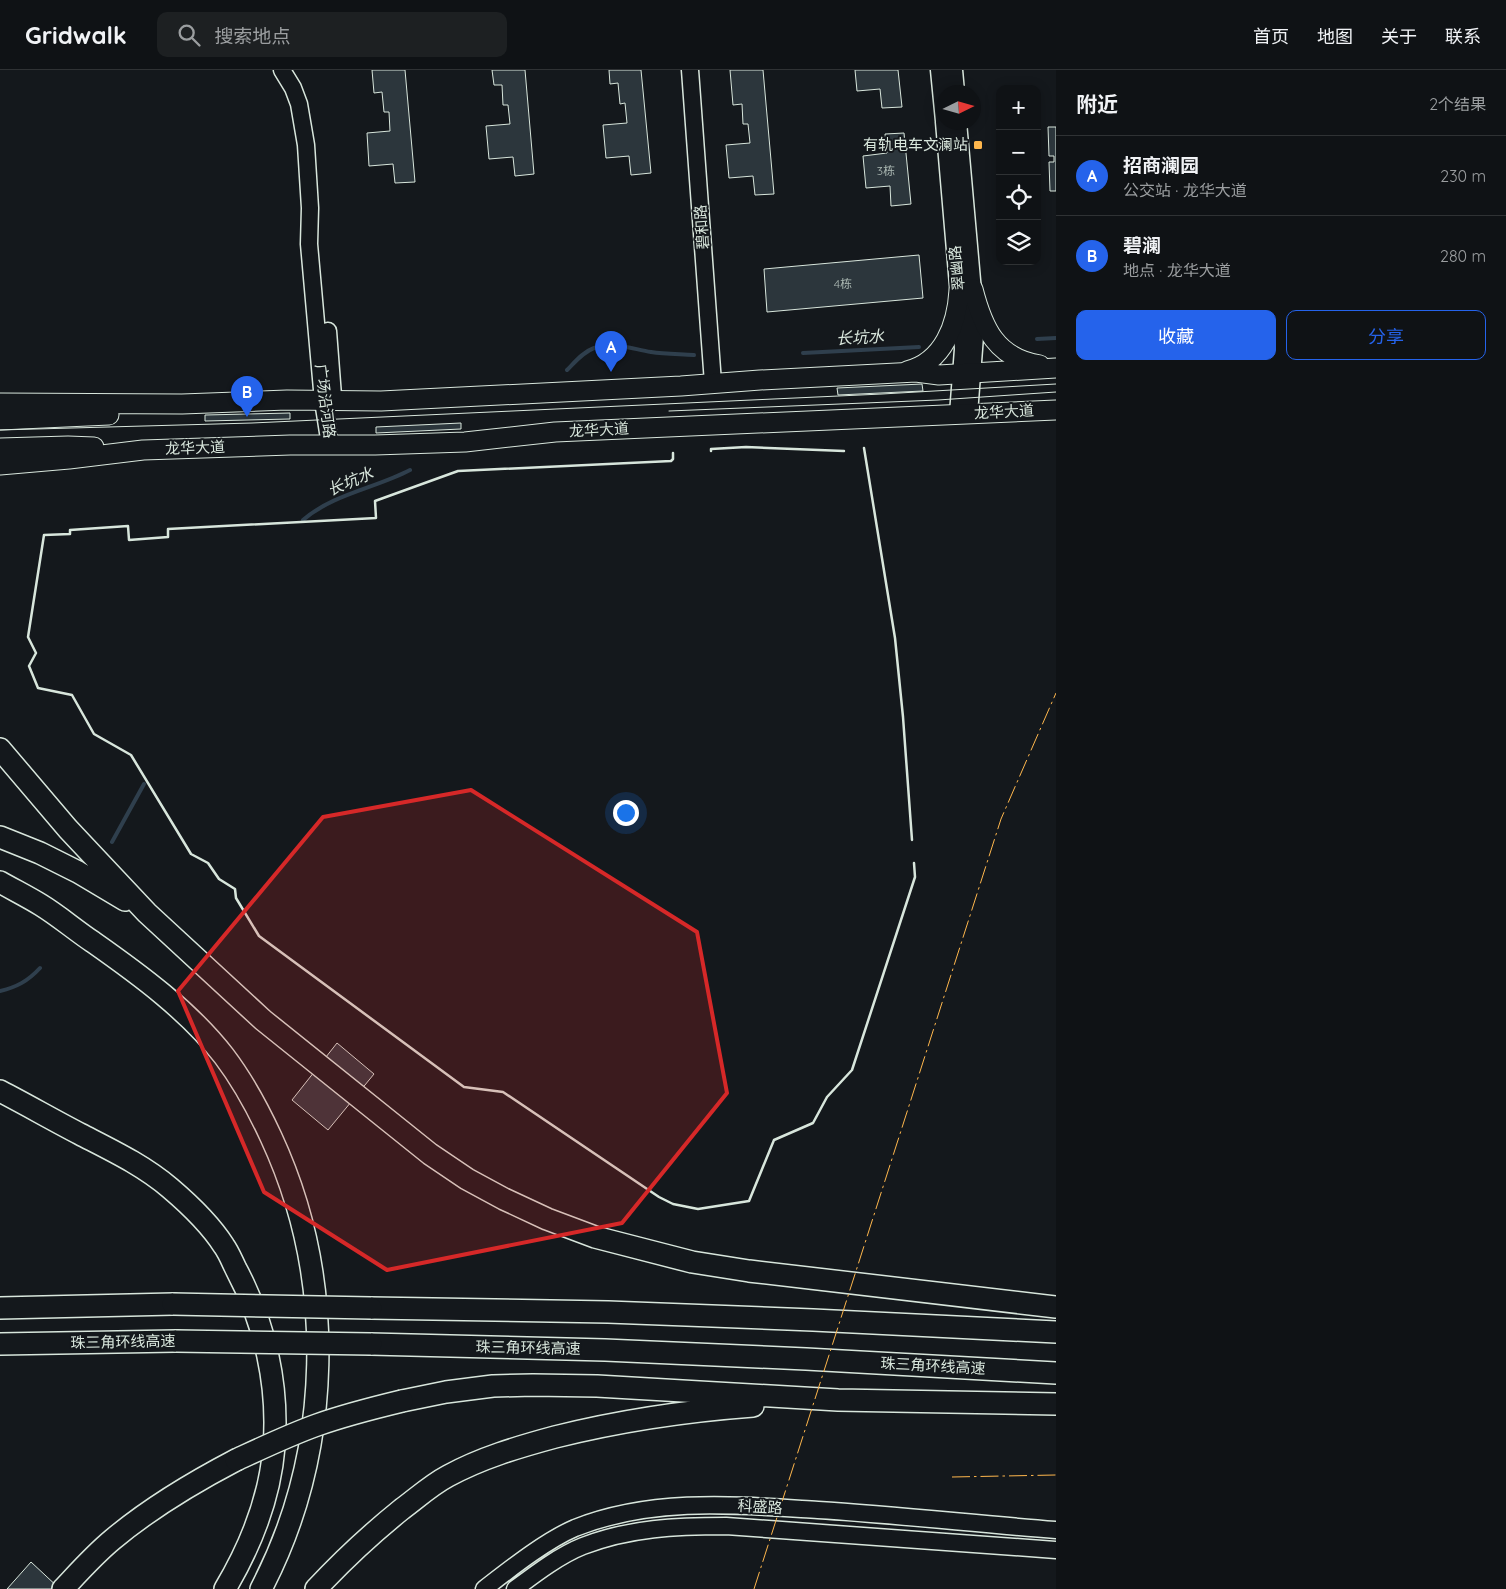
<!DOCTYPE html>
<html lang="zh">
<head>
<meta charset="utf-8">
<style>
	:root { --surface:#0f1215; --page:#1d2022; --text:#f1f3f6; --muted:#9b9ea0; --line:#2f3234; --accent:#2563eb }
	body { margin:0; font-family:Quicksand,"Noto Sans SC",sans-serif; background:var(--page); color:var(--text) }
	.controls { position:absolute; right:15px; top:15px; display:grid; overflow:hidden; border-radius:10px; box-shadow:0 2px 12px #0003 }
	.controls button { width:45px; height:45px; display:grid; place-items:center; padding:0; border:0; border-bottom:1px solid var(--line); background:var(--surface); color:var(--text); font:25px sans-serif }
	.compass { position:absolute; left:936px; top:15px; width:45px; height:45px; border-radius:50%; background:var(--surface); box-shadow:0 2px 12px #0003; rotate:85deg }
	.you { position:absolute; left:625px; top:742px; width:18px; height:18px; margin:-12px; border:4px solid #fff; border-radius:50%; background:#1a73e8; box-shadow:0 0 0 8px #1a73e833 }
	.badge { display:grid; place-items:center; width:32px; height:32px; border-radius:50%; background:var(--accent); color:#fff; font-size:16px; font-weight:700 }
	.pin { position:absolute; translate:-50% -41px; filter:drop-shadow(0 1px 2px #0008) }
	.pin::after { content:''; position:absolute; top:26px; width:18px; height:15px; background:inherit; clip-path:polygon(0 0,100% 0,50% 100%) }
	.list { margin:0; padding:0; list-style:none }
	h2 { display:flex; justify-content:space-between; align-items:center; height:65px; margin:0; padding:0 20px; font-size:21px }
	h2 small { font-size:16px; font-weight:400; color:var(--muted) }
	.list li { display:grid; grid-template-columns:32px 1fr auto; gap:15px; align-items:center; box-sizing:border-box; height:80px; padding:0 20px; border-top:1px solid var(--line) }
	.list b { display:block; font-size:19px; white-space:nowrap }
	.list p { margin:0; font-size:16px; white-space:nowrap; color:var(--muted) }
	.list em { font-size:16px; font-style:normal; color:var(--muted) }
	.actions { display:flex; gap:10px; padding:15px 20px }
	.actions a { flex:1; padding:11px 0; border:1px solid var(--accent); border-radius:10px; text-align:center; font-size:18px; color:var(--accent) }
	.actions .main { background:var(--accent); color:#fff }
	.icon { flex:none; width:28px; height:28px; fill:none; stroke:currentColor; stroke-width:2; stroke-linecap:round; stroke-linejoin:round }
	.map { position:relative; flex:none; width:1056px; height:1519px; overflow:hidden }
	header { display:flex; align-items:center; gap:30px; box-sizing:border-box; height:70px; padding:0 25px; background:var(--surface); border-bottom:1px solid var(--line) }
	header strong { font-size:24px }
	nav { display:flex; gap:28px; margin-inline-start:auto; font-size:18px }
	.search { width:350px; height:45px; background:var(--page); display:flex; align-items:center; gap:12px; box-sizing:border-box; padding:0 18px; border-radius:10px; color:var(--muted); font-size:19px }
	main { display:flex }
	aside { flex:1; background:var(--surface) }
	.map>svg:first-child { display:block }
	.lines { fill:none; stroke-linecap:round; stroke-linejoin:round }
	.stream { stroke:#2f3f4d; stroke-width:4 }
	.building { fill:#2c363c; stroke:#d8e6dc }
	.secondary-casing { stroke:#d8e6dc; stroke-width:19 }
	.primary-casing { stroke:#d8e6dc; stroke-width:21 }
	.highway-casing { stroke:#d8e6dc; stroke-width:24 }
	.secondary { stroke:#14181c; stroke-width:16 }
	.primary { stroke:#14181c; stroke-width:19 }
	.highway { stroke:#14181c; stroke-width:21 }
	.tram { stroke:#d8e6dc; stroke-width:1 }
	.highway-bridge-casing { stroke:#d8e6dc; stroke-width:24; stroke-linecap:butt }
	.highway-bridge { stroke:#14181c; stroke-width:21 }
	.wall { stroke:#d8e6dc; stroke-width:2.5 }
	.power { stroke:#ffb74d; stroke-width:1; stroke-dasharray:18 4 2.5 4; stroke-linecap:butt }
	.marked { fill:#d62828; fill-opacity:0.2; stroke:#d62828; stroke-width:4; stroke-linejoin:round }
	.poi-dot { fill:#ffb74d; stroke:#14181c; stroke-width:2 }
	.labels { text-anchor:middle; stroke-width:4; stroke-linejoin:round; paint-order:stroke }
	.number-label { font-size:12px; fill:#adbab4 }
	.poi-label { font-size:15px; fill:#d8e6dc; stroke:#14181c; text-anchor:end }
	.street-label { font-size:15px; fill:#d8e6dc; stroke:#14181c }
	.water-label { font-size:16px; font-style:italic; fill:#d8e6dc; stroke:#14181c }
</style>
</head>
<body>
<header>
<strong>Gridwalk</strong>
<div class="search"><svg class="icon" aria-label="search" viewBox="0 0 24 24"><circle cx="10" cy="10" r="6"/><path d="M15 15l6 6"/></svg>搜索地点</div>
<nav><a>首页</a><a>地图</a><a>关于</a><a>联系</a></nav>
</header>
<main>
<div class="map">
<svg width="1056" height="1519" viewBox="0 0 1056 1519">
	<rect width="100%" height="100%" fill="#14181c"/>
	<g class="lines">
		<path class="stream" d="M1037,269l19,-1
			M803,283l116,-6
			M567,300c8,-8 16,-18 27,-22 19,-7 38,1 57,4 14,2 29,2 43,3
			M303,450c30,-26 73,-32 107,-50
			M112,772l32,-58
			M0,921c17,-4 28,-10 40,-23"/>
	</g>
	<path class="building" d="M372,0h33l10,112 -20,1 -2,-19 -24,2 -2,-33 23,-2 -1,-19h-5l-2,-20 -8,1z
		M492,0h33l9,104 -19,2 -2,-19 -24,2 -3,-33 24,-2 -2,-19h-5l-1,-20h-8z
		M609,0h32l10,103 -20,2 -2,-19 -23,2 -3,-33 24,-2 -2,-20 -5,1 -2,-21 -8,1z
		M730,0h33l11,124 -19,1 -2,-19 -24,2 -3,-33 24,-2 -2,-19h-5l-1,-20 -9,1z
		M855,0h43l4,37 -20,1 -2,-19 -23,2z
		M1048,57h8v64h-6l-1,-29h5v-6h-5z
		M904,63l7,71 -20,2 -1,-20 -24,2 -3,-32 24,-3 -2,-19z
		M919,185l4,43 -156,14 -3,-43z
		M922,314l1,7 -85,4 -1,-7z
		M290,343v6l-85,2v-6z
		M461,353v6l-85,4v-6z
		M337,973l37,31 -46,56 -36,-30z
		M31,1492l29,27h-53z"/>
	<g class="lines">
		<g class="secondary-casing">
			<path id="secondary" d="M282,0l11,18 6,16 7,41 4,63 -1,36 14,157 7,44
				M690,0l23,313
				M939,0l5,51
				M954,0l2,22
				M944,52l18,210 1,17 -5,65
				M958,52l17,192v22l-6,78
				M328,261l5,65
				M484,1519c26,-20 61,-48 91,-61 78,-31 162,-23 243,-18 80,5 159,14 238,20
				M515,1519c20,-15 45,-34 68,-43 46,-18 94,-20 143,-20l330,24"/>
		</g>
		<g class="primary-casing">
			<path id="primary" d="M973,219c10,39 23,69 67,76
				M907,301c37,-9 50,-47 52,-81
				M0,333l182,1 105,-4 94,1 300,-15 79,-6 156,-8 23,3 117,-7
				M0,350l109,-5
				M0,378l68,-2 26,1
				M0,395l69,-6 74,-9 147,-5h85l90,-3 90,-10 501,-22"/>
		</g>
		<g class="highway-casing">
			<path id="highway" d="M0,679l68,80 79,84 116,107 167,134 37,25 37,20 43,20 48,18 97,25 57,9 307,36
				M0,767l40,16 38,19 47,28
				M0,812c14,8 28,15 41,23 18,11 34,25 52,37 47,33 96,69 131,114 19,25 34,53 47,81 66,142 62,314 -10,452
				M0,1021c27,14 53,29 80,43 31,16 63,31 90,54 20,17 40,36 54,58 5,7 8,15 12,23 29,54 43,117 38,178 -4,50 -24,100 -49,142
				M0,1238l173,-4
				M371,1238l237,4 205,8 243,12
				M0,1274l176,-3
				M371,1274l234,6 201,9 250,14
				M402,1331l44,-9 47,-6 40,-1 64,1 241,14 218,4
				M63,1519c16,-17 31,-34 49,-49 38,-32 80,-57 124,-80
				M316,1519c27,-29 55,-55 86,-80 15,-11 29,-24 46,-33 33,-18 70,-29 107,-39 64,-16 131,-26 198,-31"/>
		</g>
		<use href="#secondary" class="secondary"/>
		<use href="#primary" class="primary"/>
		<use href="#highway" class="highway"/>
		<path class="tram" d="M669,341l269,-11 118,-8
			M0,360l252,-7 630,-29 174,-10"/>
		<g class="highway-bridge-casing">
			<path id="highway-bridge" d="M173,1234l198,4
				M176,1271l195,3
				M236,1390c26,-12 53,-25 81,-35 28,-10 56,-17 85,-24"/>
		</g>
		<use href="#highway-bridge" class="highway-bridge"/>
		<path class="wall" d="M864,378l31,190 8,79 9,123
			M711,381v-2l35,-2 98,4
			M673,383v6l-2,2 -213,10 -83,30 1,17 -208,11v8l-39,3 -1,-14 -58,4v4l-26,1 -16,102 8,16 -7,13 9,22 34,7 22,39 37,21 60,99 17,9 11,16 16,10 1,9 23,38 205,151 39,5 156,105 14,7 25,5 51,-8 25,-61 39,-17 14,-26 25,-27 63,-193 -1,-14"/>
		<path class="power" d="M952,1407l104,-2
			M754,1519l247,-770 55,-126"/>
	</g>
	<path class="marked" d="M471,720l226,142 30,161 -105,130 -235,47 -123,-78 -86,-201 145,-174z"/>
	<rect class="poi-dot" x="973" y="70" width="10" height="10" rx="2.5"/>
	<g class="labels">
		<g class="number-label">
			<text x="886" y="105">3栋</text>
			<text x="843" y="218">4栋</text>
		</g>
		<g class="poi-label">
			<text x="968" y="80">有轨电车文澜站</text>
		</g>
		<g class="street-label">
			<text transform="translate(702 157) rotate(-94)" y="5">碧和路</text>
			<text transform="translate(957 198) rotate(-95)" y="5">翠幽路</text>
			<text transform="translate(325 331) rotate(83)" y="5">广场沿河路</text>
			<text transform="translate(1004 342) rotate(-3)" y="5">龙华大道</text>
			<text transform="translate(599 360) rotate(-3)" y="5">龙华大道</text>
			<text transform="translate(195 378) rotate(-2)" y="5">龙华大道</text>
			<text transform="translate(123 1272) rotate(-1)" y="5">珠三角环线高速</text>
			<text transform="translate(528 1278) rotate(1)" y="5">珠三角环线高速</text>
			<text transform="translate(933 1296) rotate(3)" y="5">珠三角环线高速</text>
			<text transform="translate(760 1437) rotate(3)" y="5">科盛路</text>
		</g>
		<g class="water-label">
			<text transform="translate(860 267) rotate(-3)" y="6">长坑水</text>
			<text transform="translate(350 411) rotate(-23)" y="6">长坑水</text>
		</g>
	</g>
</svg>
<div class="controls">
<button>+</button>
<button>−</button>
<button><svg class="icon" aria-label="locate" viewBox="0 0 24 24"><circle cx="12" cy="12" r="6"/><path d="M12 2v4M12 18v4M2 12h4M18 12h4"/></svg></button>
<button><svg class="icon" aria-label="layers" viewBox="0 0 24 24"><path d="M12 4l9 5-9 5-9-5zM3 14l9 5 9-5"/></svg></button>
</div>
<svg class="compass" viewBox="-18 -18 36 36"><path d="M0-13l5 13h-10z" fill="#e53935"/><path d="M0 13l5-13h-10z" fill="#9b9ea0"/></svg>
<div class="you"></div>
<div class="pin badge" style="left:611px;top:302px">A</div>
<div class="pin badge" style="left:247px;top:347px">B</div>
</div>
<aside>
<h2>附近<small>2个结果</small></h2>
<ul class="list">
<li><span class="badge">A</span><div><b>招商澜园</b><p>公交站 · 龙华大道</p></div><em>230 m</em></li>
<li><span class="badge">B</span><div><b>碧澜</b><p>地点 · 龙华大道</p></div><em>280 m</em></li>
</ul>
<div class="actions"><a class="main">收藏</a><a>分享</a></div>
</aside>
</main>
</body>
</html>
